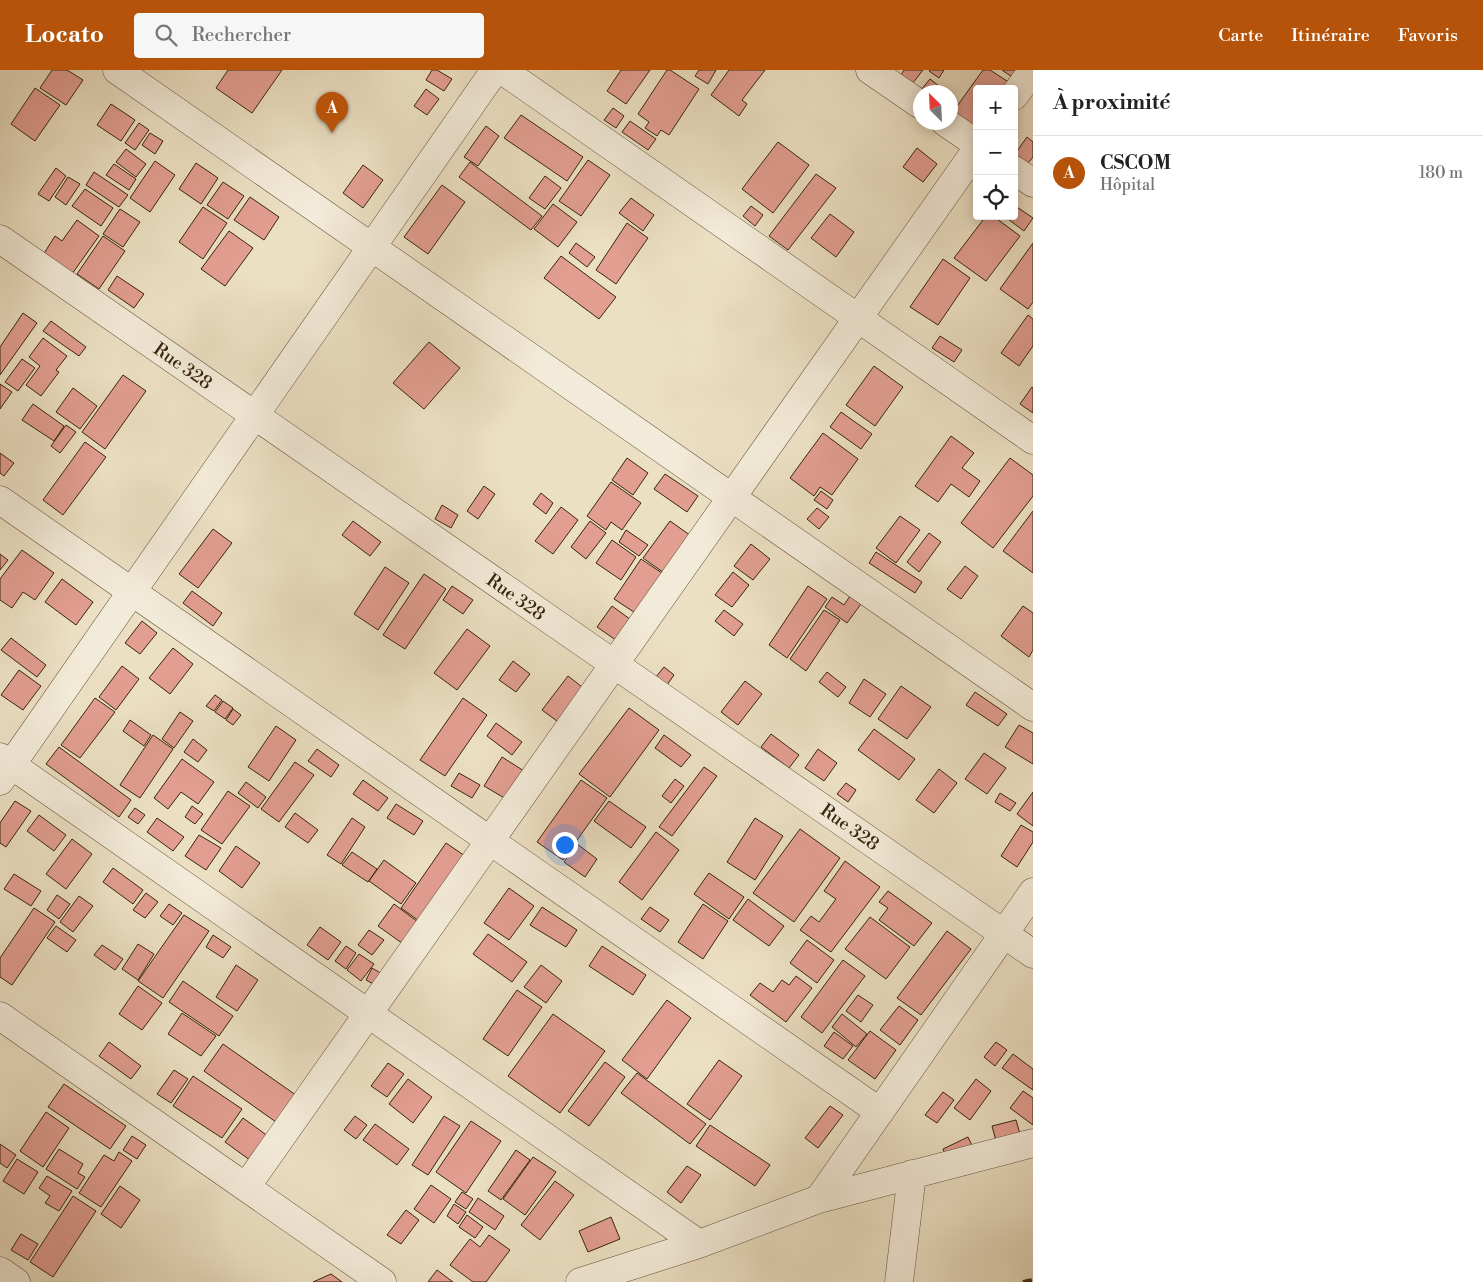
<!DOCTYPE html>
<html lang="fr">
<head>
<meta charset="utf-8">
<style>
	:root { --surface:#fff; --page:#f6f6f6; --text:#222; --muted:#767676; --line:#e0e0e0; --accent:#b45309 }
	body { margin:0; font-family:"Libre Bodoni",serif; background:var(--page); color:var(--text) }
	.controls { position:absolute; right:15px; top:15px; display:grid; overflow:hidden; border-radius:5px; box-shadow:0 2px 12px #0003 }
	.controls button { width:45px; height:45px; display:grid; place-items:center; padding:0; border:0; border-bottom:1px solid var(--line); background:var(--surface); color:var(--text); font:25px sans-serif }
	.compass { position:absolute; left:913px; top:15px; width:45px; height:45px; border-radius:50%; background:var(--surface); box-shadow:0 2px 12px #0003; rotate:336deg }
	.you { position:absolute; left:564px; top:774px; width:18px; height:18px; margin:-12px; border:4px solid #fff; border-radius:50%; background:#1a73e8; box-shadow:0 0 0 8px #1a73e833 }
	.badge { display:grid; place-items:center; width:32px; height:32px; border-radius:50%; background:var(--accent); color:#fff; font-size:16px; font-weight:700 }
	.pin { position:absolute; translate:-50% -41px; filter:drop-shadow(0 1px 2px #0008) }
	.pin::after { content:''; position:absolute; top:26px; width:18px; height:15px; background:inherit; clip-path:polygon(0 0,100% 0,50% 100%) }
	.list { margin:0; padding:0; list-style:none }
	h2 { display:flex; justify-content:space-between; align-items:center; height:65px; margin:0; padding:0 20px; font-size:21px }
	h2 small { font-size:16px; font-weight:400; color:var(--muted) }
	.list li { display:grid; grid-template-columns:32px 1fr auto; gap:15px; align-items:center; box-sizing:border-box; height:75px; padding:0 20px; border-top:1px solid var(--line) }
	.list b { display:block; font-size:19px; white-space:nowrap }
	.list p { margin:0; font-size:16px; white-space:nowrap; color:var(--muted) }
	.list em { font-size:16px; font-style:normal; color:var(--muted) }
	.icon { flex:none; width:28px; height:28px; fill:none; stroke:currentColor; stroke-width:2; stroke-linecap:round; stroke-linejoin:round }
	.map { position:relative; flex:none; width:1033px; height:1212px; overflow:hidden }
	header { display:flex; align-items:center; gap:30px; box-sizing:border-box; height:70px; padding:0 25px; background:var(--accent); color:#fff }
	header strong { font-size:24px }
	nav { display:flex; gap:28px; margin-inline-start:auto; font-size:18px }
	.search { width:350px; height:45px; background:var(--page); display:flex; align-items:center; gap:12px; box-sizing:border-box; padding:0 18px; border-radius:5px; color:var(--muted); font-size:19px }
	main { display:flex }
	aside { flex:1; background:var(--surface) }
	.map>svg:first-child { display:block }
	.building { fill:#e29e91; stroke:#37250d }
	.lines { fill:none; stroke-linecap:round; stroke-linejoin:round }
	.minor-casing { stroke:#64543b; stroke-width:29 }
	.minor { stroke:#f3ebd9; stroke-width:28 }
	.rail { stroke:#37250d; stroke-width:4; stroke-dasharray:9 9; stroke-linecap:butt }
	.labels { text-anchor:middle; stroke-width:4; stroke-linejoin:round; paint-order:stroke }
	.street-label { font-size:18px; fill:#37250d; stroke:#f3ebd9 }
</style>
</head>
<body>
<header>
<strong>Locato</strong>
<div class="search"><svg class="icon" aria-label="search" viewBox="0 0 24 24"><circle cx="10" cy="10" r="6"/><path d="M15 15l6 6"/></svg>Rechercher</div>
<nav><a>Carte</a><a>Itinéraire</a><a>Favoris</a></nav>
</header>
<main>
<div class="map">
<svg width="1033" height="1212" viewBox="0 0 1033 1212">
	<rect width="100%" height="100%" fill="#ece0c4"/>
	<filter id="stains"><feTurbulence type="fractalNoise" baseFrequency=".004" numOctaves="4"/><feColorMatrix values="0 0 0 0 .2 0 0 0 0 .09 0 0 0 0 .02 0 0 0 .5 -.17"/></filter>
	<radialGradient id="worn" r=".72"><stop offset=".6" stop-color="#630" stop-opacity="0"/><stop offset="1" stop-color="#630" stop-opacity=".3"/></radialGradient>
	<path class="building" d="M52,0h15l16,10 -17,25 -26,-17z
		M228,0h54l-30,43 -36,-25z
		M432,0h5l15,9 -8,12 -18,-11z
		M621,0h29l-24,34 -19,-13z
		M667,0h3l29,19 -30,46 -8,-5 -4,6 -12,-8 4,-6 -11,-8z
		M699,0h17l-8,14 -13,-8z
		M729,0h36l-23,30 5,4 -8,12 -28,-21z
		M904,0h19l-11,14 -11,-9z
		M930,0h14l-5,8 -10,-7z
		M983,0h7l20,13 -4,6h-29v40l-25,-16z
		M1002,0h16l-6,7z
		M930,9l9,7 -5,6h-10l-3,-2z
		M35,18l25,17 -25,36 -24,-17z
		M426,19l13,10 -12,16 -13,-9z
		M111,34l24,16 -14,21 -24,-16z
		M613,38l11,8 -8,12 -12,-8z
		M521,45l62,42 -16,24 -63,-43z
		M630,51l26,18 -8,11 -26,-18z
		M139,53l10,7 -14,20 -10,-7z
		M486,56l13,10 -21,30 -14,-9z
		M150,63l13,8 -8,13 -13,-9z
		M1027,67l6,5v15l-5,6 -13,-9z
		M778,72l31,23 -36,48 -31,-24z
		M917,78l20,16 -14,18 -20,-15z
		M126,79l20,15 -10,13 -20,-15z
		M588,90l22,15 -29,41 -22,-15z
		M155,91l20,14 -25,37 -20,-14z
		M470,92l72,54 -11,14 -72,-53z
		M196,93l22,15 -17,26 -22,-15z
		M114,94l22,15 -7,11 -23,-15z
		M363,95l20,15 -20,28 -20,-15z
		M56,98l10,8 -17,25 -11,-7z
		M94,102l34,23 -9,12 -33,-22z
		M816,104l20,14 -48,62 -19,-14z
		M545,106l16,12 -16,21 -16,-11z
		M68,107l12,7 -14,21 -11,-8z
		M223,112l21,14 -16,23 -21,-14z
		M442,115l23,17 -37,52 -24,-17z
		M85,119l28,19 -12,18 -29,-20z
		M250,127l29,20 -15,23 -30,-20z
		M631,128l23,17 -11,16 -24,-18z
		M553,134l24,18 -19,25 -24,-18z
		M1014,135l19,13 -9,13 -20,-15h10z
		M751,136l12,9 -8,11 -12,-10z
		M203,137l24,16 -24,36 -24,-17z
		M120,139l20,13 -17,25 -20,-13z
		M830,144l24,18 -18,25 -25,-19z
		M986,146h7l27,20 -34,45 -32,-23z
		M77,150l22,16 -27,38 -29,-19 12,-19 7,5z
		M627,153l21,15 -32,46 -20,-14z
		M229,161l24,17 -28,38 -24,-17z
		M103,166l22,15 -26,38 -22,-15z
		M576,173l19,14 -8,10 -18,-14z
		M1033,173v59l-5,7 -28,-20z
		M561,186l55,41 -17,22 -55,-41z
		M943,189l27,19 -32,47 -28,-18z
		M117,206l27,18 -10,14 -26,-18z
		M23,243l14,10 -37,52v-28z
		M1028,245l5,4v27l-14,20 -18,-13z
		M51,251l35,26 -7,9 -36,-25z
		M940,266l22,14 -8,12 -22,-14z
		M43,268l24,18 -11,14 3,2 -18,24 -15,-11 14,-19 -11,-9z
		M429,272l31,26 -36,41 -31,-26z
		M22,289l13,9 -17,23 -13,-9z
		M874,296l29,21 -28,39 -29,-21z
		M123,305l23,16 -41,58 -23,-17z
		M0,314l12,8 -12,17z
		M1032,317l1,1v25l-13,-9z
		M73,318l24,18 -17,23 -24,-17z
		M33,334l31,22 -10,15 -32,-21z
		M841,342l31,22 -11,15 -31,-22z
		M66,355l10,7 -16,21 -9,-7z
		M823,363l35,26 -26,36 -12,-8 -6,9 -24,-18z
		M951,366l23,17 -12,15 18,13 -11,16 -18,-13 -13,18 -23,-16z
		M85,372l21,15 -43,58 -20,-15z
		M0,383l14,10 -10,13 -4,-3z
		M627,388l21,15 -15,22 -21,-15z
		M1010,388l23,17v21l-40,52 -32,-25z
		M665,404l33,22 -11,16 -33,-23z
		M611,412l30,21 -19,27 -11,-8 -5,8 -19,-14z
		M484,416l11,8 -17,25 -11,-8z
		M821,421l12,9 -6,9 -13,-9z
		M541,423l12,10 -7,11 -13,-10z
		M442,435l16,10 -7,13 -16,-9z
		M561,437l17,13 -25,34 -18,-13z
		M817,438l12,9 -10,12 -12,-10z
		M1033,441v62l-30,-22z
		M900,446l20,14 -24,33 -20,-15z
		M353,451l28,21 -11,14 -28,-21z
		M590,451l16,12 -20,26 -15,-12z
		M670,451l24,17 -27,37 -24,-17z
		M213,459l19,14 -34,45 -19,-14z
		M626,460l22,15 -9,11 -20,-14z
		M929,463l12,9 -22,30 -12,-10z
		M612,470l24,17 -15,23 -25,-17z
		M751,474l19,15 -17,21 -19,-14z
		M22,480l32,23 -19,27 -12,-8 -11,16 -12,-8v-21z
		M876,482l46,30 -7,11 -46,-30z
		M0,484l8,6 -8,10z
		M641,489l27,18 -28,39 -26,-17z
		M965,496l13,10 -17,23 -14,-10z
		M385,497l24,16 -31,47 -24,-16z
		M733,502l16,13 -17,22 -17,-12z
		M424,504l22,15 -41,60 -22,-14z
		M62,509l31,23 -17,23 -31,-23z
		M452,516l21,14 -10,14 -20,-14z
		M808,516l19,13 -40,59 -18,-13z
		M192,521l30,22 -9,13 -30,-23z
		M850,526l11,8 -14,19 -22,-16 7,-10 12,8z
		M612,536l22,16 -14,21 -23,-16z
		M1023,536l10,7v37l-4,7 -28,-21z
		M724,540l19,14 -9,12 -19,-15z
		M824,540l16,10 -34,51 -16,-12z
		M142,551l15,12 -17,21 -15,-11z
		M467,559l23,17 -33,44 -23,-17z
		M11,568l35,27 -9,12 -36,-27z
		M173,578l20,16 -23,30 -21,-16z
		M513,591l17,13 -14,18 -17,-12z
		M122,596l17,13 -23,31 -17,-13z
		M664,597l10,8 -12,17 -11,-9z
		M19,600l22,16 -18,24 -22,-15z
		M827,602l19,15 -8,10 -19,-15z
		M568,606l18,14 -25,34 -19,-14z
		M864,609l22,15 -16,23 -21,-14z
		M745,611l17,13 -24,31 -17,-13z
		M901,616l30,21 -24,32 -29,-20z
		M975,622l32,22 -9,12 -32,-21z
		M215,625l7,5 -8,11 -8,-5z
		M95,628l20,14 -35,46 -19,-13z
		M463,628l24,17 -42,61 -25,-16z
		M223,631l10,7 -8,11 -10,-7z
		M629,638l30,22 -49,67 -31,-23z
		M233,639l8,6 -8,10 -7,-5z
		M180,642l13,9 -19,27 -12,-9z
		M130,650l21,15 -7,11 -21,-15z
		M496,653l26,19 -10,13 -25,-19z
		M1019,655l14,8v31l-28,-17z
		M276,656l20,14 -27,41 -21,-14z
		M874,659l41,30 -16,21 -41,-30z
		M771,664l28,21 -10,13 -28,-21z
		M153,665l20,14 -33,49 -20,-13z
		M664,665l27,20 -10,12 -26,-19z
		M193,669l14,11 -9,12 -14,-10z
		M59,677l72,53 -12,17 -73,-53z
		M317,679l22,16 -8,12 -23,-16z
		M818,679l19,14 -13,18 -19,-13z
		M984,683l22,15 -19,26 -22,-15z
		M502,687l22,14 -18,28 -22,-13z
		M182,689l32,23 -16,22 -17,-12 -13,17 -14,-11z
		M295,692l19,13 -35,47 -18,-13z
		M704,697l13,9 -45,60 -13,-9z
		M939,699l18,14 -23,30 -18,-13z
		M459,703l21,12 -8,13 -21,-12z
		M675,709l9,7 -13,17 -9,-7z
		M363,710l25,18 -10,13 -25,-17z
		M581,710l26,18 -44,62 -26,-18z
		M246,712l20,15 -8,11 -20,-15z
		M846,713l10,7 -8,12 -11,-8z
		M228,721l22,15 -28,38 -21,-14z
		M1033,722v34l-16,-12z
		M1000,723l16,10 -6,8 -15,-9z
		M15,731l16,10 -25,36 -6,-4v-20z
		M609,731l37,26 -15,21 -37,-27z
		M396,734l27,17 -9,14 -27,-17z
		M192,736l11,8 -8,10 -10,-7z
		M135,738l10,7 -7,9 -10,-7z
		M295,743l23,17 -10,13 -23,-16z
		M39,745l27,20 -12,16 -27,-20z
		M157,748l27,19 -11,14 -26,-19z
		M352,748l13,9 -24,37 -14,-9z
		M755,748l28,18 -28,44 -28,-18z
		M1021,755l12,7v10l-16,25 -16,-11z
		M800,759l40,29 -46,64 -41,-29z
		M656,762l23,18 -37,50 -23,-18z
		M199,765l22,13 -15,22 -21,-14z
		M72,769l20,15 -26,35 -20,-15z
		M446,773l22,15 -46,65 -21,-15z
		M577,774l20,15 -12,18 -21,-15z
		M236,776l24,17 -18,25 -23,-17z
		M352,782l25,17 -9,13 -26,-17z
		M384,790l32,23 -15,21 -32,-23z
		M845,791l35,26 -49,65 -31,-22 11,-14 8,6 17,-23 -12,-8z
		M113,798l30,22 -10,14 -30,-22z
		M709,803l35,24 -15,22 -35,-25z
		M14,804l27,17 -10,15 -27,-17z
		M509,818l25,18 -25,34 -25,-17z
		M888,821l44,32 -18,23 -35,-26 9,-12 -9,-6z
		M146,823l12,9 -13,16 -12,-8z
		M57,825l13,9 -11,15 -12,-9z
		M79,826l14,10 -20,26 -13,-10z
		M748,829l36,27 -15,20 -36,-26z
		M169,834l13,9 -9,12 -13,-9z
		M394,834l28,21 -16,21 -28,-20z
		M703,834l25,17 -25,38 -25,-17z
		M542,837l35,23 -11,17 -36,-22z
		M650,837l19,13 -9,12 -19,-13z
		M34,838l21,14 -43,63 -12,-8v-19z
		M184,845l25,16 -46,67 -25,-17z
		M870,847l40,30 -24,32 -41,-30z
		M56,856l20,14 -9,12 -20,-14z
		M320,857l21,15 -13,18 -21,-15z
		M369,860l15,10 -12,15 -14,-10z
		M947,861l24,18 -50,66 -24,-17z
		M488,864l39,28 -15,20 -39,-28z
		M213,865l18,12 -8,11 -17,-11z
		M807,870l27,20 -17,23 -27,-20z
		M138,874l16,10 -16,26 -16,-11z
		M102,875l21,14 -8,11 -21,-15z
		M346,876l10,7 -10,16 -11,-8z
		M602,876l44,29 -13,20 -44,-29z
		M359,884l15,10 -13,17 -14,-11z
		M843,890l22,16 -43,57 -21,-16z
		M236,895l22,15 -21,31 -21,-14z
		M541,895l21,16 -16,22 -22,-16z
		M372,898l12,7 -7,11 -11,-6z
		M796,906l16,12 -26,34 -36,-27 10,-12 13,9 9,-12 7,5z
		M183,911l50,35 -14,20 -50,-34z
		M138,916l24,17 -20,27 -23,-16z
		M517,920l25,17 -34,49 -25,-17z
		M858,925l15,10 -12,17 -15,-11z
		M667,930l24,18 -44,61 -25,-19z
		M899,936l19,14 -18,25 -20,-15z
		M182,943l34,23 -15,20 -33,-22z
		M553,944l52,37 -45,62 -52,-37z
		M842,944l25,20 -11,13 -24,-20z
		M870,961l26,19 -21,29 -27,-19z
		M834,962l19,14 -10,13 -19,-13z
		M109,972l32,24 -10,13 -32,-23z
		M996,972l11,8 -12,16 -11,-9z
		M223,974l80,56 -20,27 -79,-56z
		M1013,984l20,15v21l-31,-22z
		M719,990l23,16 -32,44 -23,-16z
		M605,992l20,15 -36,49 -21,-15z
		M388,993l16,11 -17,23 -16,-11z
		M174,1000l14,9 -17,24 -14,-9z
		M637,1003l69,51 -16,20 -69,-51z
		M193,1006l49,33 -20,29 -49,-32z
		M408,1009l24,18 -19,26 -24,-19z
		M976,1009l15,12 -21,29 -16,-12z
		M64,1014l62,42 -16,23 -62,-42z
		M1023,1021l10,7v27l-23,-17z
		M943,1022l11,8 -17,23 -12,-8z
		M830,1036l13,9 -25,33 -13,-10z
		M46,1042l23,16 -26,39 -23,-16z
		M355,1046l12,9 -11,14 -12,-9z
		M444,1046l16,10 -32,49 -16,-10z
		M243,1048l29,21 -18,24 -29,-21z
		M1016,1050l4,14 -24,7 -4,-15z
		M471,1051l30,20 -35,52 -30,-21z
		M375,1054l34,25 -12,16 -34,-25z
		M710,1055l60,40 -15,21 -59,-40z
		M132,1066l14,9 -9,14 -14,-9z
		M968,1067l7,15 -26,11 -6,-14z
		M0,1074l16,11 -9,13 -7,-5z
		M59,1079l24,15 -5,9 7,4 -8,12 -31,-20z
		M516,1080l14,10 -29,40 -13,-9z
		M119,1082l13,9 -31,46 -22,-14 25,-38 10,6z
		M533,1087l23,15 -31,43 -22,-16z
		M17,1089l21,13 -14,22 -21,-13z
		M687,1096l14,9 -20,28 -14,-11z
		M47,1106l25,15 -13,20 -14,-8 5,-7 -11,-8z
		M555,1111l19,14 -34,45 -19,-15z
		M431,1115l20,14 -17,24 -20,-14z
		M120,1116l20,14 -19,28 -20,-14z
		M462,1122l11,7 -7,10 -11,-7z
		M73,1126l23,15 -43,66 -23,-15z
		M478,1128l26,18 -9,14 -26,-18z
		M454,1134l12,8 -8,12 -11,-8z
		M406,1140l13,10 -18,24 -14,-9z
		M467,1145l16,12 -8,11 -16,-11z
		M611,1147l9,22 -32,13 -9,-21z
		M21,1164l17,10 -10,16 -17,-10z
		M489,1165l21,15 -24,32h-13l-23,-17 20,-26 10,8z
		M437,1200l16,12h-25z
		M331,1204l11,8h-29z"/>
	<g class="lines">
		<g class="minor-casing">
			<path id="minor" d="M117,0l916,637
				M502,0l531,370
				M870,0l51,35
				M1014,26l19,-26
				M945,52l32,22
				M1014,100l19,13
				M0,169l1033,715
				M0,430l880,612
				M0,687l699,487
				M0,711l495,-711
				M0,946l382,266
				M246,1117l731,-1038
				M819,1129l214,-307
				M0,1201l16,11
				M580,1212l119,-38 120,-45 214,-56
				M899,1212l13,-108"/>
		</g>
		<use href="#minor" class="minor"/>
		<path class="rail" d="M1023,1212l10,-2"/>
	</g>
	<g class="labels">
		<g class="street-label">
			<text transform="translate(183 296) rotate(35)" y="6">Rue 328</text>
			<text transform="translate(516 527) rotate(35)" y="6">Rue 328</text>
			<text transform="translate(850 757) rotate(35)" y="6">Rue 328</text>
		</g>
	</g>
	<rect width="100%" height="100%" filter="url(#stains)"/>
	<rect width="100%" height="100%" fill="url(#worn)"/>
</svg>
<div class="controls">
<button>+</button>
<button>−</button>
<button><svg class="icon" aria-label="locate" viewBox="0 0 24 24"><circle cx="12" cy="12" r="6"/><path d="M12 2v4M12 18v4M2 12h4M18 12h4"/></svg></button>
</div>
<svg class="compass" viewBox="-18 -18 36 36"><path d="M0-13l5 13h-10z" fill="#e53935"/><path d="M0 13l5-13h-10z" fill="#767676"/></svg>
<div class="you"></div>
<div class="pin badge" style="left:332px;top:63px">A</div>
</div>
<aside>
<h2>À proximité<small></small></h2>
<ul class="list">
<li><span class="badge">A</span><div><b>CSCOM</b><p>Hôpital</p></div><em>180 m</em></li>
</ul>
</aside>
</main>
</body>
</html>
